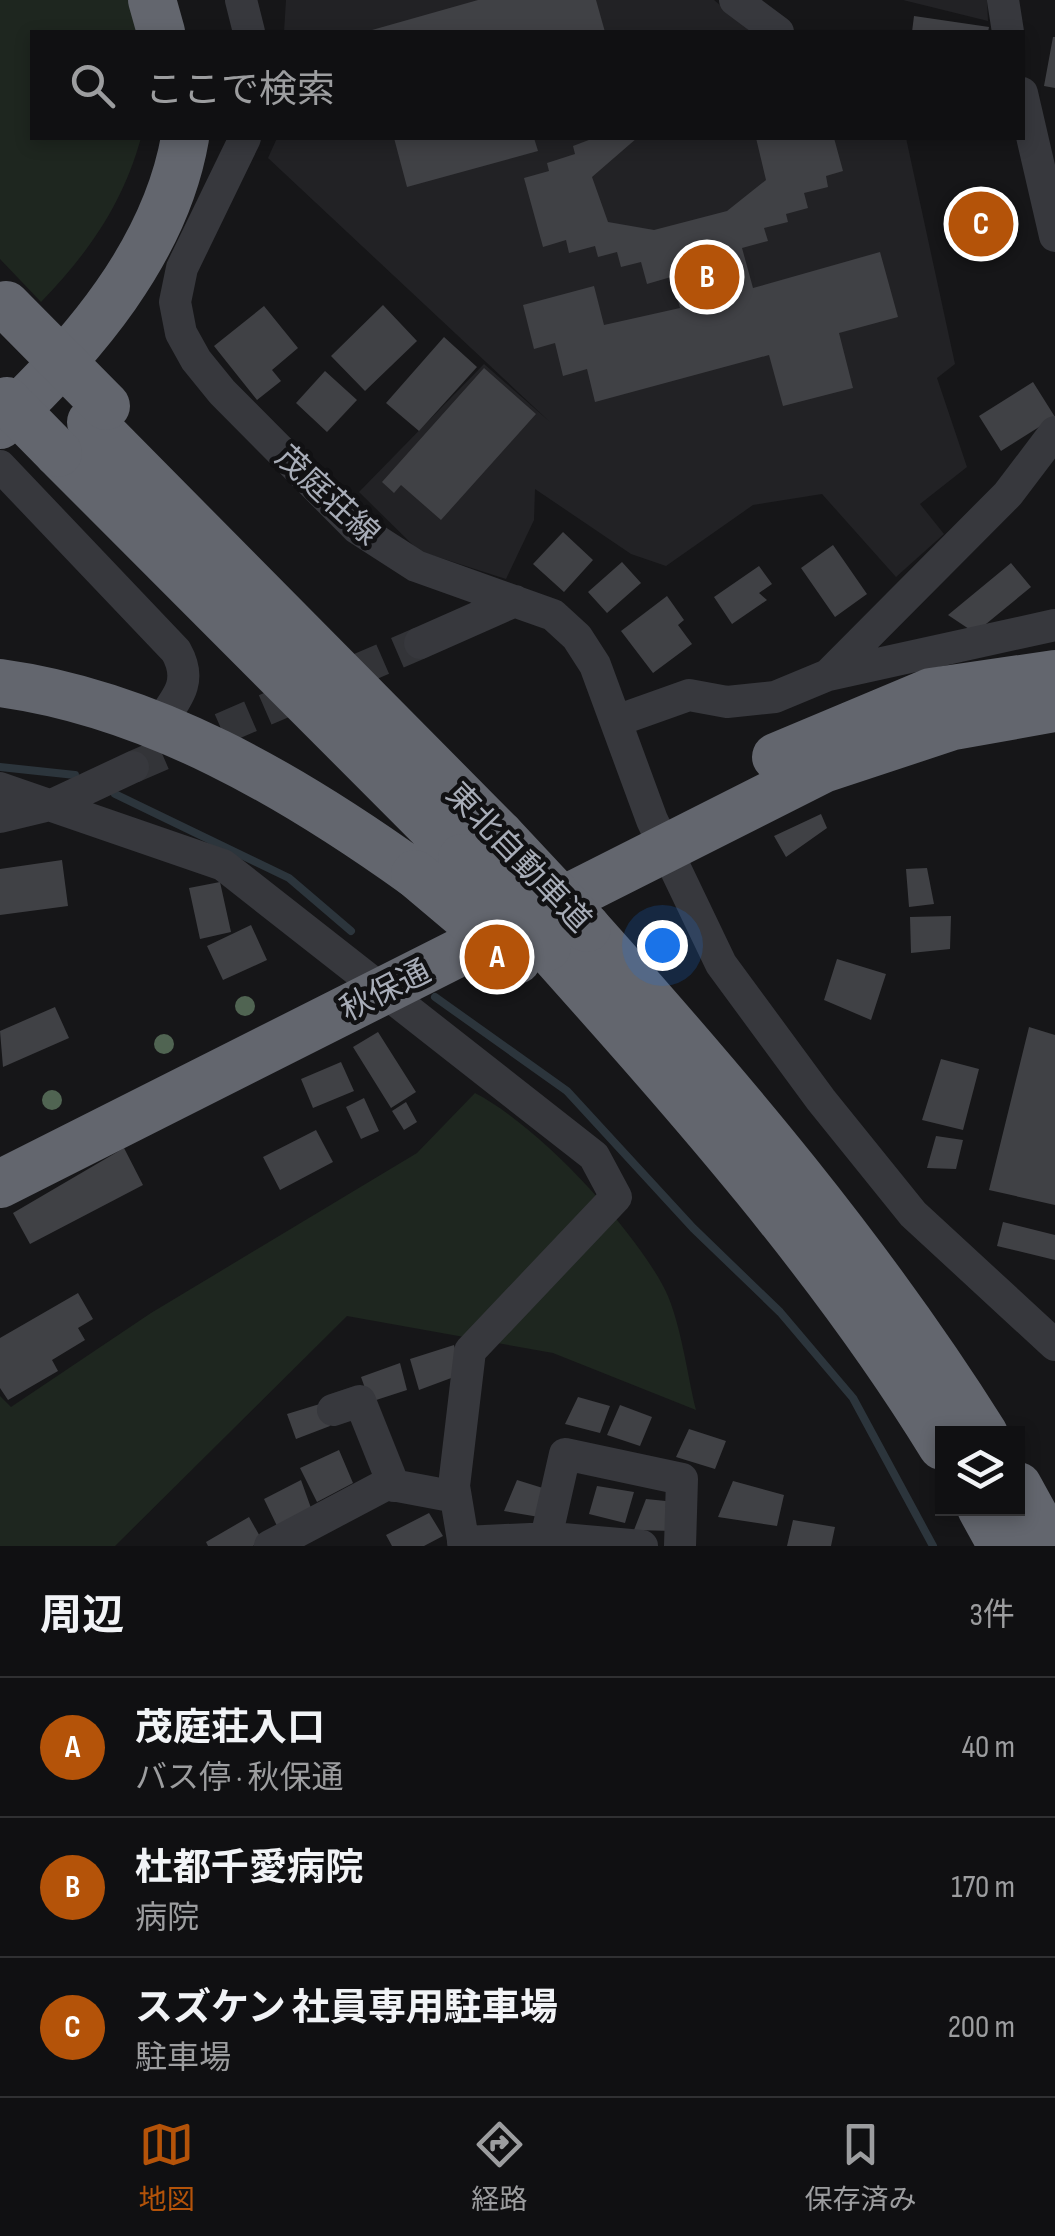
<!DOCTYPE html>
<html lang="ja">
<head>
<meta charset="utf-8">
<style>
	:root { --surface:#101012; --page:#19191b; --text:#f1f3f6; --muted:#9c9d9f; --line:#303032; --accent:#b45309 }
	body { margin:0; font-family:"Sofia Sans Condensed","Noto Sans JP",sans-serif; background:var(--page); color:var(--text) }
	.controls { position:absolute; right:30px; bottom:30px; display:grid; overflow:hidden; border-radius:0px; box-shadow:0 5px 15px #0003 }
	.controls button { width:90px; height:90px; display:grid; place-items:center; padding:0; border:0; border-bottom:2px solid var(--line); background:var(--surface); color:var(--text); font:50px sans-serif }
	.you { position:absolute; left:662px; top:945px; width:35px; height:35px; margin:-25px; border:8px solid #fff; border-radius:50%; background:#1a73e8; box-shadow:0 0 0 15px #1a73e833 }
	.badge { display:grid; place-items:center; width:65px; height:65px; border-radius:50%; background:var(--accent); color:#fff; font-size:32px; font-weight:700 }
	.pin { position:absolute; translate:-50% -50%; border:5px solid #fff; box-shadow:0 2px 10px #0006 }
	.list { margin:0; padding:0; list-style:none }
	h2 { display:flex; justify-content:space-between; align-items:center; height:130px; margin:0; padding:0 40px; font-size:42px }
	h2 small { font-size:32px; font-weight:400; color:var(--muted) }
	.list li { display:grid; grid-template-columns:65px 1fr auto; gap:30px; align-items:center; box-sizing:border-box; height:140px; padding:0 40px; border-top:2px solid var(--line) }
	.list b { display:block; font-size:38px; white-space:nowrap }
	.list p { margin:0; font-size:32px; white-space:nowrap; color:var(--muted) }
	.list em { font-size:32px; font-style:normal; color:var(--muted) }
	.icon { flex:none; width:55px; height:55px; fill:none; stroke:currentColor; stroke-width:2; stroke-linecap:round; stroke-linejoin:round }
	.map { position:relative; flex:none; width:1055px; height:1546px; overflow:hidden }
	.search { position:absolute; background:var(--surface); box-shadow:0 5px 15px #0003; left:30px; right:30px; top:30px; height:110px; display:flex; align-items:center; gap:25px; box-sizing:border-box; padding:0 35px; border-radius:0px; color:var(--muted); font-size:38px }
	.sheet { height:550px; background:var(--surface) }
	nav { display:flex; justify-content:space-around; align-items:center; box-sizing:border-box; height:140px; border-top:2px solid var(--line); background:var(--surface); font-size:28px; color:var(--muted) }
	nav a { display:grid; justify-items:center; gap:5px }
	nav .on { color:var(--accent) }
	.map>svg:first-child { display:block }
	.built { fill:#222225 }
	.green { fill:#1e261f }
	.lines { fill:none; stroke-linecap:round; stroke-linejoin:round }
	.stream { stroke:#2c353c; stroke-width:8 }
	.building { fill:#404145 }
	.minor-tunnel { stroke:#333438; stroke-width:32; stroke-dasharray:32 16; stroke-linecap:butt }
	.minor { stroke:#37383d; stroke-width:32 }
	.highway { stroke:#63666e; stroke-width:48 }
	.highway-bridge { stroke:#63666e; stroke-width:48 }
	.tree { fill:#506452 }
	.labels { text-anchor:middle; stroke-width:9; stroke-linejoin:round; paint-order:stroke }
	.street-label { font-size:32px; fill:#a8adb8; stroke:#111113 }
</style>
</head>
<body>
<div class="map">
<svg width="1055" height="1546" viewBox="0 0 1055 1546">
	<rect width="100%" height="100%" fill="#161618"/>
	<path class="built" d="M286,0h428l38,32h-468z
		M903,0h84l1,21z
		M277,138h629l49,226 -18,14 30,89 -47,37 24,30 -48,43 -74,-83 -69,11 -87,61 -35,-12 -96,-65 -1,31 -28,59 -87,-28 -60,-59 125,-128 66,58 -282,-264z"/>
	<path class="green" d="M0,0h136l10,32h-114v106h109c-19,67 -51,113 -100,164l-41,-43z
		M475,1093c62,32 153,129 187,191 18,31 25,90 34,126l-143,-57 -206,-37 -232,230h-115v-150l11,11 140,-94 266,-160z"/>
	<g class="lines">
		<path class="stream" d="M0,767l75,8
			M115,794l174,84 62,53
			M435,997l132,94 126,137 87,84 73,86 80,148"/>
	</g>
	<path class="building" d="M478,0h118l9,32h-240z
		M914,16l75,11 -1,5h-76z
		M1053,37h2v51l-11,-2z
		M394,138h140l4,13 -131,36z
		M594,138h43l-45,39 16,45 46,8 73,-19 39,-31 -10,-42h78l9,33 -17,5 2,11 -24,6 4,15 -22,6 2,8 -24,6 4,13 -26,7 11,40 127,-36 18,65 -59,16 14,55 -70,18 -14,-51 -174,47 -8,-33 -24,7 -8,-33 -21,6 -11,-44 71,-19 10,39 76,-17 -9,-31 -24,7 -6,-22 -20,5 -4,-15 -19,5 -3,-11 -26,7 -3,-13 -23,7 -19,-69 25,-7 -2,-8 28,-9 -2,-8z
		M383,305l34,36 -52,50 -34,-35z
		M264,306l34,42 -26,22 9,11 -24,19 -43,-54z
		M444,337l33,30 -58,64 -33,-28z
		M484,368l52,46 -95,106 -40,-35 -7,8 -12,-11z
		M325,371l32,29 -30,32 -31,-29z
		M1033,382l22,35 -54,34 -22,-35z
		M563,532l30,28 -29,32 -31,-28z
		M833,545l34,49 -32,23 -34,-49z
		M622,562l19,21 -34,30 -19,-21z
		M1011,563l20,24 -56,46 -27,-18z
		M759,566l13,18 -13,9 8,7 -35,24 -18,-27z
		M667,596l17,24 -6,5 14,19 -39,29 -32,-42z
		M821,814l6,14 -41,29 -12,-21z
		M62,860l6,46 -68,9v-46z
		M927,868l7,36 -25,3 -3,-38z
		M220,882l11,50 -31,7 -11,-51z
		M951,916l-1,33 -39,4 -1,-36z
		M251,925l16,35 -44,20 -16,-34z
		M837,959l49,15 -15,46 -47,-20z
		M55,1007l14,31 -66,29 -3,-36z
		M1029,1027l26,8v170l-66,-15z
		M378,1032l38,60 -25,16 -38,-61z
		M941,1059l38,10 -16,61 -41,-10z
		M341,1062l13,29 -41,17 -12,-29z
		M364,1098l15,33 -18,8 -15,-32z
		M406,1102l11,20 -13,8 -12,-19z
		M316,1130l17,32 -53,28 -17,-33z
		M936,1136l27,4 -7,29 -29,-1z
		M124,1148l19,37 -113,59 -17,-31z
		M1003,1222l52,13v25l-58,-14z
		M78,1293l15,26 -15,9 7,12 -33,20 6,11 -50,29 -8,-12v-50z
		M454,1345l8,29 -43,16 -9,-31z
		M400,1363l7,27 -37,12 -9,-25z
		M578,1397l32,9 -10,27 -35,-9z
		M323,1403l7,23 -34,13 -9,-25z
		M620,1405l32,12 -12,29 -33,-11z
		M689,1429l37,12 -11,28 -39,-12z
		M339,1450l14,33 -36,19 -17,-34z
		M301,1480l10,28 -34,18 -13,-27z
		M517,1480l29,9 -7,28 -35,-6z
		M733,1481l51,14 -7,31 -59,-9z
		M597,1486l37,6 -9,31 -36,-9z
		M646,1499l30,3 -3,29 -39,-1z
		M429,1513l14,23 -19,10h-32l-6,-11z
		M249,1517l13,23 -9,6h-45l-2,-4z
		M793,1520l42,7 -4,19h-44z"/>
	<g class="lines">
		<path class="minor-tunnel" d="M133,767l287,-124"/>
		<path class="minor" d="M241,0l8,32
			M735,0l43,32
			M1003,0l5,32
			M1022,93l33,143
			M245,138l-63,130 -7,34 6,31 15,27 26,32 135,136 59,38 137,49 24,22 18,28 57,155 69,144 100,136 92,114 142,131
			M0,466l176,185c18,32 0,48 -19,75
			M420,643l95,-42
			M828,675l180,-181 47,-62
			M616,721l73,-26 38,7 48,-5 53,-22 227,-50
			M0,788l223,77 371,291 22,41 -146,154 -16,135 10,60
			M0,817l54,-13 79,-37
			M333,1410l27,-9 34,85
			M546,1538l19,-84 117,25 -2,67
			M463,1542l89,-4 90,8
			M270,1546l117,-62 69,13"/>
		<path class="highway" d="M152,0l9,32
			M91,422l409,413
			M0,425c82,-77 165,-173 185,-287
			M58,453l404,405
			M0,683c153,21 292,103 415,191
			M776,757l155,-65 124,-18
			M587,928c144,161 282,323 397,506
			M547,947c141,158 284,318 395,499
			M0,1184l823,-415 130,-43 102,-18
			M1018,1486l33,60
			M981,1508l21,38"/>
		<path class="highway-bridge" d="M6,305l100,101
			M7,401l51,52
			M500,835l87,93
			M462,858l85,89
			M415,874l102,86"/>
	</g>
	<g class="tree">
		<circle cx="245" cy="1006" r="10"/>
		<circle cx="164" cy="1044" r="10"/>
		<circle cx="52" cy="1100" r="10"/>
	</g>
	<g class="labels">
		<g class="street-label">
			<text transform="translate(328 495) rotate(43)" y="11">茂庭荘線</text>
			<text transform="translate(519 857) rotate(46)" y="11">東北自動車道</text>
			<text transform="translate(385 990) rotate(-27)" y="11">秋保通</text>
		</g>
	</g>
</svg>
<div class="controls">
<button><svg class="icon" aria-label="layers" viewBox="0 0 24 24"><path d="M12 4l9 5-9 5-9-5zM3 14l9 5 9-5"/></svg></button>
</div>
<div class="you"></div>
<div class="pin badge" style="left:497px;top:957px">A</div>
<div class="pin badge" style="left:707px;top:277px">B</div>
<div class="pin badge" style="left:981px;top:224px">C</div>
<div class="search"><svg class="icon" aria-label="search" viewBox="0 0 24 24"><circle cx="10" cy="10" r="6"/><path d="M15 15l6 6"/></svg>ここで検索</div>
</div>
<section class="sheet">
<h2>周辺<small>3件</small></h2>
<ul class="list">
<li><span class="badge">A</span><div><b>茂庭荘入口</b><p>バス停 · 秋保通</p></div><em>40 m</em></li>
<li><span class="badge">B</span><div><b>杜都千愛病院</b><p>病院</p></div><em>170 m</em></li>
<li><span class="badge">C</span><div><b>スズケン 社員専用駐車場</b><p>駐車場</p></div><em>200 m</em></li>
</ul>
</section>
<nav>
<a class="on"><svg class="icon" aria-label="map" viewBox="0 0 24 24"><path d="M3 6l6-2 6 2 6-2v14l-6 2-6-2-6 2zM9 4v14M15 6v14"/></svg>地図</a>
<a><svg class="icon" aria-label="directions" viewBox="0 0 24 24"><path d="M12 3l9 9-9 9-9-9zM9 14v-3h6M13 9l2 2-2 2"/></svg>経路</a>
<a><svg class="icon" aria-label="saved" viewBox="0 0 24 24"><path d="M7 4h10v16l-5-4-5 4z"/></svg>保存済み</a>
</nav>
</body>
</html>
